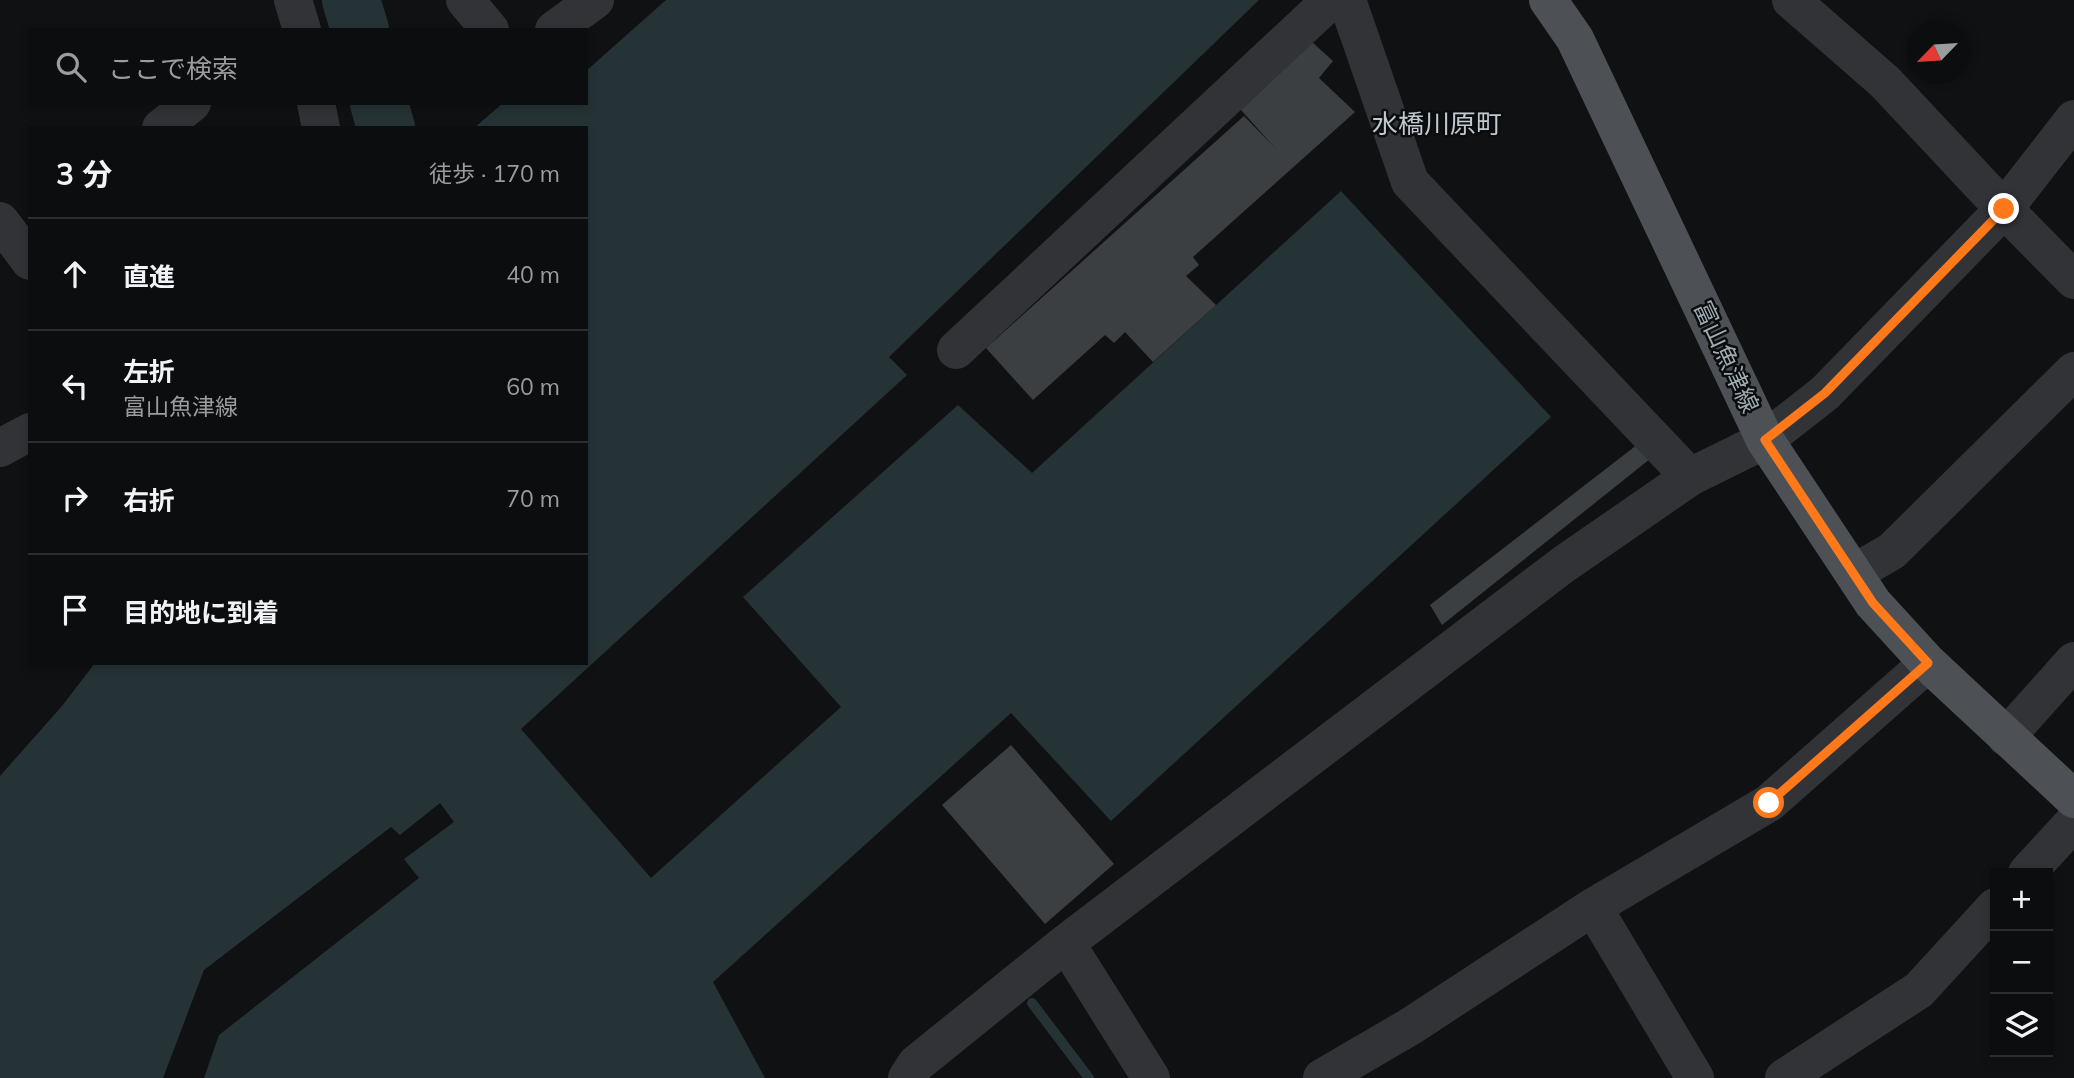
<!DOCTYPE html>
<html lang="ja">
<head>
<meta charset="utf-8">
<style>
	:root { --surface:#0c0d0e; --page:#151617; --text:#f1f3f6; --muted:#9a9c9e; --line:#2c2d2e }
	body { margin:0; font-family:Mulish,"Noto Sans JP",sans-serif; background:var(--page); color:var(--text) }
	.controls { position:absolute; right:21px; bottom:21px; display:grid; overflow:hidden; border-radius:0px; box-shadow:0 4px 10px #0003 }
	.controls button { width:63px; height:63px; display:grid; place-items:center; padding:0; border:0; border-bottom:2px solid var(--line); background:var(--surface); color:var(--text); font:35px sans-serif }
	.compass { position:absolute; left:1906px; top:21px; width:63px; height:63px; border-radius:50%; background:var(--surface); box-shadow:0 4px 10px #0003; rotate:245deg }
	.stop { position:absolute; width:21px; height:21px; margin:-16px; border:5px solid #ff791b; border-radius:50%; background:#fff }
	.stop.end { background:#ff791b; border-color:#fff; box-shadow:0 2px 7px #0008 }
	.list { margin:0; padding:0; list-style:none }
	h2 { display:flex; justify-content:space-between; align-items:center; height:91px; margin:0; padding:0 28px; font-size:30px }
	h2 small { font-size:23px; font-weight:400; color:var(--muted) }
	.list li { display:grid; grid-template-columns:46px 1fr auto; gap:21px; align-items:center; box-sizing:border-box; height:112px; padding:0 28px; border-top:2px solid var(--line) }
	.list b { display:block; font-size:26px; white-space:nowrap }
	.list p { margin:0; font-size:23px; white-space:nowrap; color:var(--muted) }
	.list em { font-size:23px; font-style:normal; color:var(--muted) }
	.icon { flex:none; width:38px; height:38px; fill:none; stroke:currentColor; stroke-width:2; stroke-linecap:round; stroke-linejoin:round }
	.map { position:relative; flex:none; width:2074px; height:1078px; overflow:hidden }
	.search { position:absolute; background:var(--surface); box-shadow:0 4px 10px #0003; left:28px; top:28px; width:560px; height:77px; display:flex; align-items:center; gap:18px; box-sizing:border-box; padding:0 24px; border-radius:0px; color:var(--muted); font-size:26px }
	.panel { position:absolute; background:var(--surface); box-shadow:0 4px 10px #0003; left:28px; top:126px; width:560px; height:539px; border-radius:0px }
	.map>svg:first-child { display:block }
	.water { fill:#263336 }
	.lines { fill:none; stroke-linecap:round; stroke-linejoin:round }
	.stream { stroke:#263336; stroke-width:10 }
	.river { stroke:#263336; stroke-width:58 }
	.building { fill:#3c3f42 }
	.minor { stroke:#313337; stroke-width:38 }
	.major { stroke:#4d5156; stroke-width:38 }
	.route { stroke:#ff791b; stroke-width:9 }
	.labels { text-anchor:middle; stroke-width:5; stroke-linejoin:round; paint-order:stroke }
	.street-label { font-size:24px; fill:#a0abb4; stroke:#0b0c0d }
	.neighbourhood-label { font-size:26px; fill:#c1c9d0; stroke:#0b0c0d }
</style>
</head>
<body>
<div class="map">
<svg width="2074" height="1078" viewBox="0 0 2074 1078">
	<rect width="100%" height="100%" fill="#101112"/>
	<path class="water" d="M666,0h593l-370,357 18,18 -386,354 130,149 190,-171 -98,-110 215,-192 74,68 309,-282 210,226 -440,404 -100,-108 -298,269 52,96h-561l15,-43 200,-157 -15,-19 50,-37 -14,-19 -40,32 -9,-8 -187,143 -41,108h-163v-302l62,-70 33,-43h491v-535h-112l29,-25h83v-32z"/>
	<g class="lines">
		<path class="stream" d="M1032,1003l57,75"/>
		<path class="river" d="M351,0l9,30
			M379,103l7,25"/>
	</g>
	<path class="building" d="M1312,42l21,19 -14,17 36,34 -162,145 6,8 -13,11 30,29 -63,57 -28,-30 -11,11 -9,-8 -72,65 -47,-52 258,-232 33,34 -36,-40z
		M1638,444l12,15 -208,166 -12,-20z
		M1011,745l103,119 -69,60 -103,-119z"/>
	<g class="lines">
		<path class="minor" d="M293,0l9,30
			M465,0l25,30
			M1347,0l63,182 280,295
			M1791,0l94,82 119,127 70,71
			M554,30l41,-30
			M316,103l5,25
			M161,128l31,-25
			M0,221l30,40
			M956,350l375,-350
			M0,448l30,-16
			M1854,573l38,-22 182,-180
			M2006,737l68,-76
			M2027,873l47,-51
			M1593,907l102,171
			M1066,943l85,135
			M907,1078l9,-14 150,-121 498,-379 126,-87 75,-37 60,-47 179,-184 70,-90
			M1322,1078l89,-52 182,-119 176,-104 159,-140
			M1784,1078l135,-88 76,-83"/>
		<path class="major" d="M1548,0l27,39 190,401 108,163 55,60 146,136"/>
	</g>
	<g class="lines">
		<path class="route" d="M1769,803l159,-140 -55,-60 -108,-163 60,-47 179,-184"/>
	</g>
	<g class="labels">
		<g class="street-label">
			<text transform="translate(1726 357) rotate(65)" y="8">富山魚津線</text>
		</g>
		<g class="neighbourhood-label">
			<text x="1437" y="133">水橋川原町</text>
		</g>
	</g>
</svg>
<div class="controls">
<button>+</button>
<button>−</button>
<button><svg class="icon" aria-label="layers" viewBox="0 0 24 24"><path d="M12 4l9 5-9 5-9-5zM3 14l9 5 9-5"/></svg></button>
</div>
<svg class="compass" viewBox="-18 -18 36 36"><path d="M0-13l5 13h-10z" fill="#e53935"/><path d="M0 13l5-13h-10z" fill="#9a9c9e"/></svg>
<div class="stop" style="left:1769px;top:803px"></div>
<div class="stop end" style="left:2004px;top:209px"></div>
<div class="search"><svg class="icon" aria-label="search" viewBox="0 0 24 24"><circle cx="10" cy="10" r="6"/><path d="M15 15l6 6"/></svg>ここで検索</div>
<section class="panel">
<h2>3 分<small>徒歩 · 170 m</small></h2>
<ul class="list">
<li><svg class="icon" aria-label="ahead" viewBox="0 0 24 24"><path d="M12 20V5M6 11l6-6 6 6"/></svg><div><b>直進</b></div><em>40 m</em></li>
<li><svg class="icon" aria-label="left" viewBox="0 0 24 24"><path d="M17 20v-9H6M10 6l-5 5 5 5"/></svg><div><b>左折</b><p>富山魚津線</p></div><em>60 m</em></li>
<li><svg class="icon" aria-label="right" viewBox="0 0 24 24"><path d="M7 20v-9h11M14 6l5 5-5 5"/></svg><div><b>右折</b></div><em>70 m</em></li>
<li><svg class="icon" aria-label="arrive" viewBox="0 0 24 24"><path d="M6 21V4h12l-3 4 3 4H6"/></svg><div><b>目的地に到着</b></div></li>
</ul>
</section>
</div>
</body>
</html>
